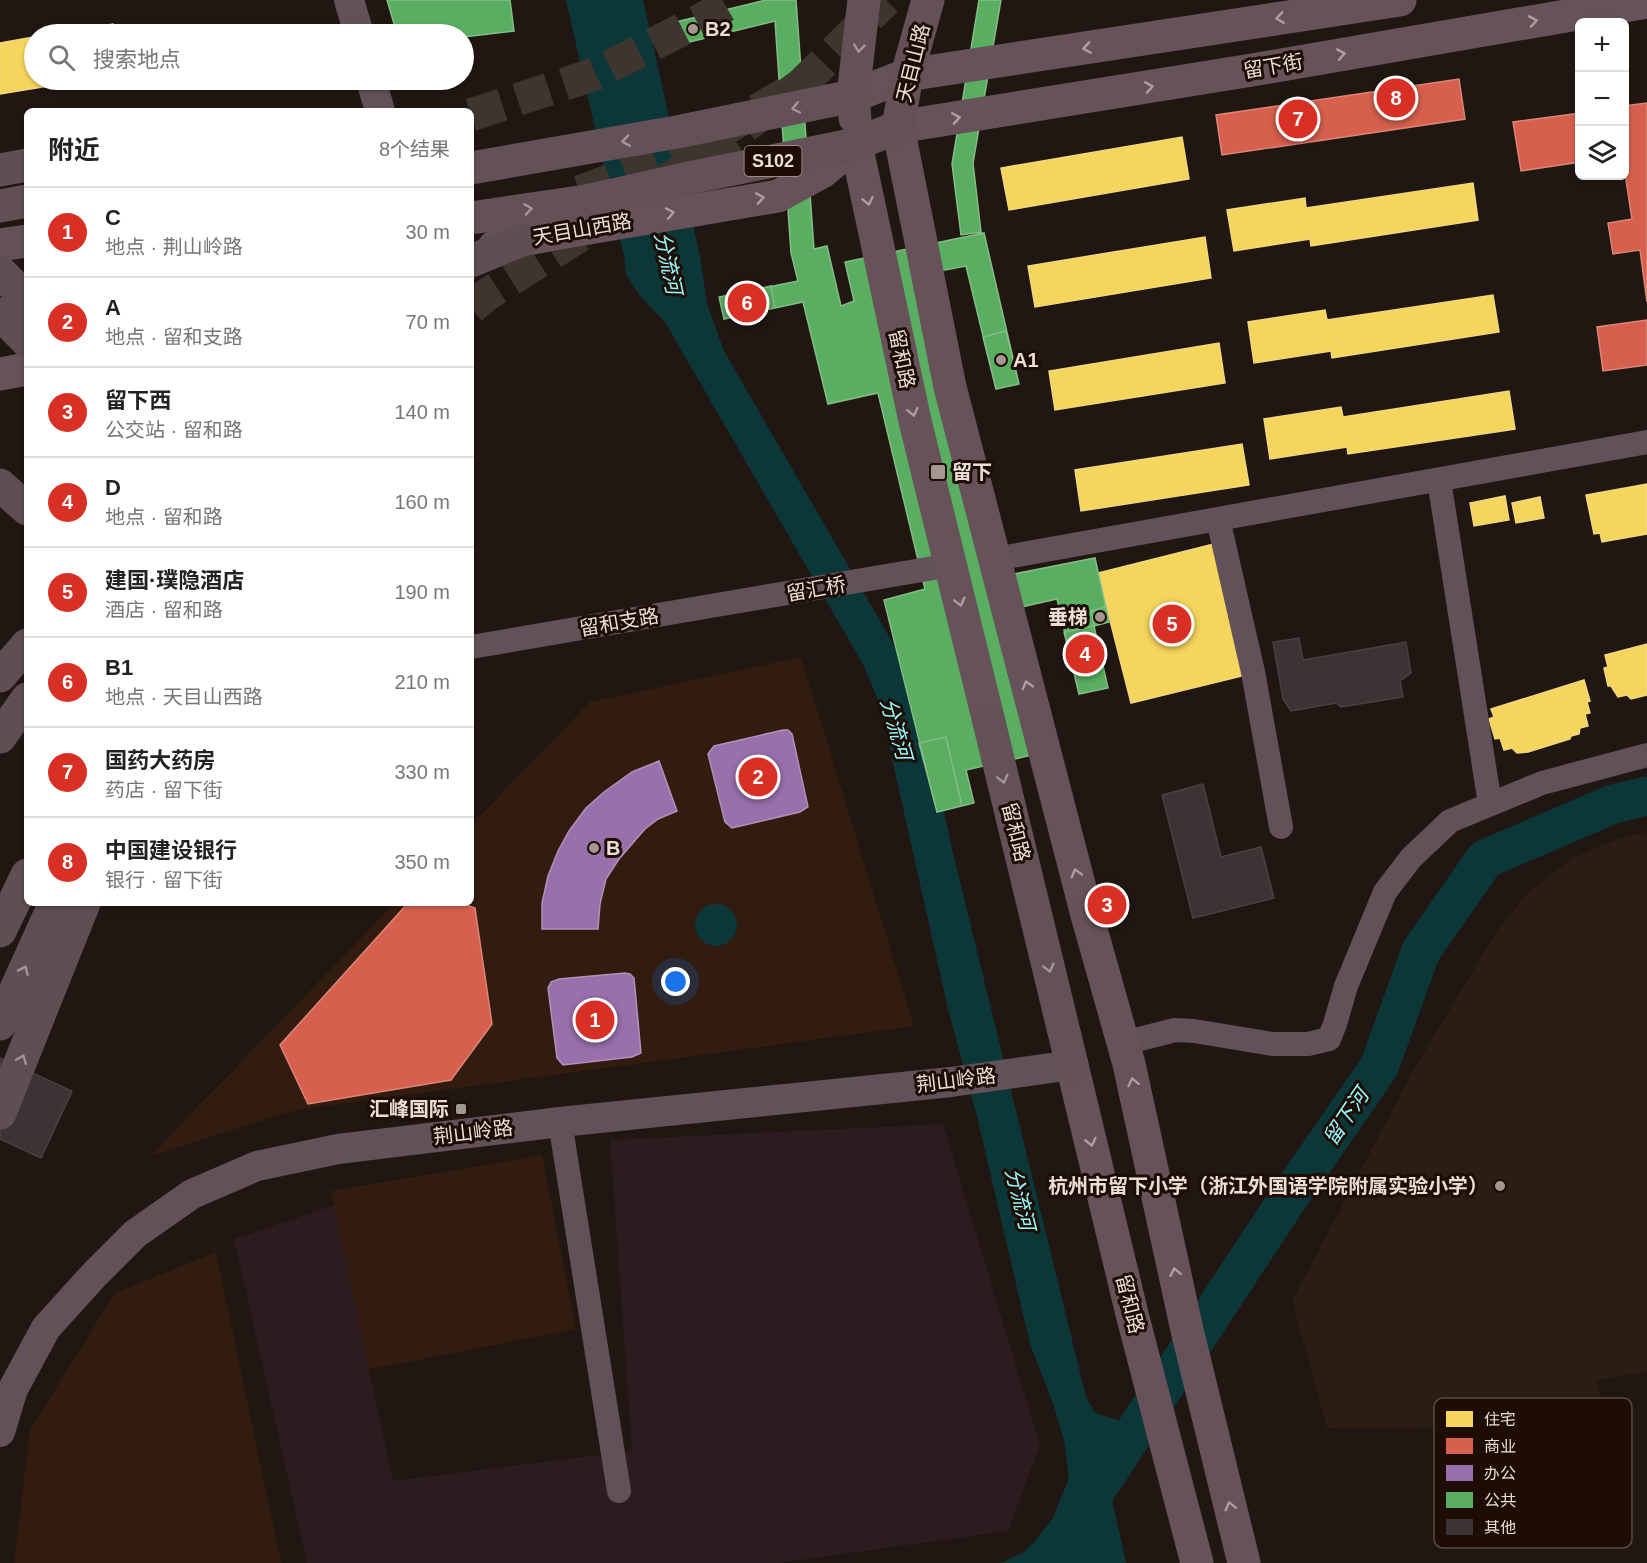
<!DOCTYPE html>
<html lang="zh">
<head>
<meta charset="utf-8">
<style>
	:root { --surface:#fff; --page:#f6f6f6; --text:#222; --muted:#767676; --line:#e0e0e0; --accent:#d93025 }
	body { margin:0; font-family:Helvetica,"Noto Sans SC",sans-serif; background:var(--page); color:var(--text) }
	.controls { position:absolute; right:18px; top:18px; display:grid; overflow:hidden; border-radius:9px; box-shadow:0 2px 4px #0004 }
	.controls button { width:54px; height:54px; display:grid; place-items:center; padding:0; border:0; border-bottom:2px solid var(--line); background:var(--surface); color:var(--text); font:30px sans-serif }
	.you { position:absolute; left:676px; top:982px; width:21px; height:21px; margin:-15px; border:4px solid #fff; border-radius:50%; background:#1a73e8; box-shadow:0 0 0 9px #1a73e833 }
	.badge { display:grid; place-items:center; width:39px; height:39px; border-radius:50%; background:var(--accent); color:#fff; font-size:20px; font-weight:700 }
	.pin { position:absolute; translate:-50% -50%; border:3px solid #fff; box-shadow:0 2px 6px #0006 }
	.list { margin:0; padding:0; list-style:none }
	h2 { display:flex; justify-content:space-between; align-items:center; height:78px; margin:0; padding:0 24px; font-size:26px }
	h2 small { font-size:20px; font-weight:400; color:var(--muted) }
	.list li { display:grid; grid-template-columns:39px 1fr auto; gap:18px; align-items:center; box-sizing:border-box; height:90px; padding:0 24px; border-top:2px solid var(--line) }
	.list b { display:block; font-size:22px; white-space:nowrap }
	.list p { margin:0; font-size:20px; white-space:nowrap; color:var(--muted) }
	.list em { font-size:20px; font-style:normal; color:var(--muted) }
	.icon { flex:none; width:33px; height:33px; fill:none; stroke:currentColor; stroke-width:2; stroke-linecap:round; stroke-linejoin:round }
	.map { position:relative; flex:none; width:1647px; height:1563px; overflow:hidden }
	.search { position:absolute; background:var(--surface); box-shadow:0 2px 4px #0004; left:24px; top:24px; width:450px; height:66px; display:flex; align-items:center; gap:15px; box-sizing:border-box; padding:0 21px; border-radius:33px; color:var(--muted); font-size:22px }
	.panel { position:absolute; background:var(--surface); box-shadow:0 2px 4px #0004; left:24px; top:108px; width:450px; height:798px; border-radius:9px }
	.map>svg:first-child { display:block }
	.built { fill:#311c0f }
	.industrial { fill:#2c1b1f }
	.education { fill:#2b1d14 }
	.water { fill:#0c3739 }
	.homes { fill:#f6d55c; stroke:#f2d781; stroke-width:1.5 }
	.shops { fill:#d6604d; stroke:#dc8676; stroke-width:1.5 }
	.offices { fill:#9970ab; stroke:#b191b8; stroke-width:1.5 }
	.public { fill:#5aae61; stroke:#85bc84; stroke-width:1.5 }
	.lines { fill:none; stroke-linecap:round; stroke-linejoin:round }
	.river { stroke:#0c3739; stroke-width:39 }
	.building { fill:#3c3434; stroke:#494040; stroke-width:1.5 }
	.trunk-tunnel { stroke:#3f352f; stroke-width:33; stroke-dasharray:33 16; stroke-linecap:butt }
	.motorway-tunnel { stroke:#3f352f; stroke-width:33; stroke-dasharray:33 16; stroke-linecap:butt }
	.minor { stroke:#625159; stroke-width:24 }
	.tertiary { stroke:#625159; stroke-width:30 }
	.secondary { stroke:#67525a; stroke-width:33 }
	.primary { stroke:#645158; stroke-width:33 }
	.trunk { stroke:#625056; stroke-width:33 }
	.motorway { stroke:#5f4e53; stroke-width:33 }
	.primary-bridge { stroke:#645158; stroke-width:33 }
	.motorway-bridge { stroke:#5f4e53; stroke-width:33 }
	.oneway { stroke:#ae9e9e }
	.oneway2 { stroke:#a69797 }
	.oneway3 { stroke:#a49694 }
	.poi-dot { fill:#a39891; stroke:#1d0d04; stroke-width:2 }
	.labels { text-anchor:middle; stroke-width:6; stroke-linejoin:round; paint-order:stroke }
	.shield { fill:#1d0d04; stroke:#ac9f97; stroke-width:1.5 }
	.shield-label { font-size:18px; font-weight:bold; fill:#e9ddd6 }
	.poi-label { font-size:20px; font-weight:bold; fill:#e9ddd6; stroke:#1d0d04; text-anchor:start }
	.street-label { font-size:20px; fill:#e9ddd6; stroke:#1d0d04 }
	.water-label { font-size:21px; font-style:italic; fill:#97f7fd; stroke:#1d0d04 }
	.key { fill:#1d0d04; stroke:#5a4b43; stroke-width:1.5 }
	.key-label { font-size:16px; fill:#e9ddd6 }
</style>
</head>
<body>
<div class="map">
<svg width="1647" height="1563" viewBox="0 0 1647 1563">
	<rect width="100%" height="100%" fill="#211712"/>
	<path class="built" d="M801,657l113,369 -618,84 -146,46 245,-253h76v-78l119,-123z
		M542,1155l34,174 -210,41 -35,-179z
		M216,1252l65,311h-267l16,-133 85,-137z"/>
	<path class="industrial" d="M943,1124l97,321 -32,86 -230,32h-471l-73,-324 100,-34 59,276 239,-30 -22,-311z"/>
	<path class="education" d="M1647,832v540l-50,8 8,46 -278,2 -35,-127 121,-230 87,-145 30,-35 42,-33 49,-20z"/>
	<path class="water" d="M566,0h77l57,256 7,48 17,47 185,320 16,51 27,127 134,548 9,16 23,7 13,39 -19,40 14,64h-125l27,-13 25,-32 16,-40 -5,-38 -10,-34 -24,-62 -53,-228 -29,-107 -68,-304 -16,-39 -199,-344 -25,-26 -14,-22 -2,-18z
		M695 925a21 21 0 1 1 42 0a21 21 0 1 1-42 0Z"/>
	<path class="homes" d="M113,24l2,10h-65z
		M34,37v43h51l-85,14v-51z
		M1182,137l7,42 -180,31 -8,-42z
		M1473,183l5,37 -167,26 -1,-7 -76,12 -7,-41 78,-12 1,10z
		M1205,237l6,41 -176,29 -7,-41z
		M1493,295l6,37 -167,26 -1,-7 -77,12 -6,-41 77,-12 2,10z
		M1219,343l6,40 -170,27 -6,-39z
		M1509,391l6,38 -167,25 -1,-7 -77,12 -6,-40 77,-12 2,10z
		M1242,444l7,41 -168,26 -6,-41z
		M1647,484v50l-45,8 -2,-9 -6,1 -8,-39z
		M1505,496l4,24 -35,6 -4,-23z
		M1540,497l4,21 -28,5 -4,-20z
		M1214,544l32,131 -115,28 -33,-130z
		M1647,644v51l-16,4 -4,-4 -9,2 -7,-11h-3l-4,-18 4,-1 -3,-12z
		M1584,680l6,21 -3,1 3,11 -5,1 3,12 -8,2 -1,6 -8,2 -1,3 -42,13 -11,1 -5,-5 -8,2 -4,-12 -5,1 -6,-20 5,-2 -3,-8z"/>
	<path class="shops" d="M1459,79l6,40 -243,36 -6,-40z
		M1647,103v199l-7,-52 -27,4 -5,-31 24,-4 -8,-52v-61z
		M1580,113v49l-59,9 -8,-49z
		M1647,320v45l-44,6 -6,-44z
		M408,903h53l14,5 17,116 -41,56 -143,24 -28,-59z"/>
	<path class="offices" d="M783,730h5l4,4 16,73 -8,5 -68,16 -7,-6 -17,-68 6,-8z
		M659,761l18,50 -19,8 -13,10 -26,30 -13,20 -6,25 -2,25h-56v-26l6,-27 10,-25 11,-20 17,-23 18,-16 28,-20z
		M625,973l5,1 4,4 7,75 -9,4 -69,8 -6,-7 -9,-70 3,-6 8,-3z"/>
	<path class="public" d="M387,0h123l4,31 -50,6v-3h-67z
		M766,0h30l18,249 13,-3 14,60 13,-5 -9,-39 139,-29 35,151 -23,5 -30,-123 -32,6 70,304 91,-18 14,64 -15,4 14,62 -29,6 -22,-95 -45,10 33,143 -79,18 8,33 -37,9 -53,-212 41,-11 -47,-196 -50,11 -25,-102 -79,17 -5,-22 79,-16 -7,-28 -16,-232 -111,27 -5,-22z
		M979,0h22l-28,163 8,69 -20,3 -9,-71z
		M722,11l5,22 -63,15 -5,-22z
		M771,286l4,22 -51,11 -5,-22z
		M1006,331l13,53 -23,5 -13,-52z
		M1106,607l3,15 -15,4 -3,-15z
		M1094,626l14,62 -29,6 -15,-62z
		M946,737l16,69 -25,6 -18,-69z"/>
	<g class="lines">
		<path class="river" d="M1040,1563l14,-11 39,-57 194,-295 92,-133 42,-116 64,-92 128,-55 34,-8"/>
	</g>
	<path class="building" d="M1299,638l4,22 103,-18 5,31 -11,8 3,16 -62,10 -5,-4 -45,8 -8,-12 -10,-57z
		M1203,784l18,73 40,-10 13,51 -81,20 -31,-123z
		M0,1058l72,33 -31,67 -41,-19z"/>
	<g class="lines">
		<path class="trunk-tunnel" d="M471,115l124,-41 104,-53 36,-21
			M580,192l109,-42 113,-66 84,-84"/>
		<path class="motorway-tunnel" d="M664,182l34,-21 104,-77
			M471,308l14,-12 110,-70"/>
		<path class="minor" d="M1439,480l51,324
			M1218,519l35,153 28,155
			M995,559l652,-117
			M471,647l480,-82
			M1124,1043l51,-13 19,1 78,13h36l21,-5 6,-15 11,-38 39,-94 26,-34 39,-37 92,-38 105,-28
			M560,1122l59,369"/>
		<path class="tertiary" d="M349,0l10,34
			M371,80l9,31
			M0,1432l13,-43 33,-61 48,-53 41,-41 57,-40 65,-28 81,-17 222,-27 391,-40 121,-17"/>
		<path class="secondary" d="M853,96l54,-21 493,-75
			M494,247l28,-7 49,-9 207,-35 44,-24 34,-28 59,277 74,301
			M0,374l27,-5
			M1072,1065l60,249 65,249
			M1244,1563l-57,-233 -58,-266 -42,-149 -137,-528 -52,-260 354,-57 395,-68"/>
		<path class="primary" d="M855,118l-2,-22 11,-96
			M471,168l206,-36 176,-36
			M689,178l167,-34 42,-17 9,-52 21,-75
			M471,218l115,-17
			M0,245l27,-4
			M989,722l83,343"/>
		<path class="trunk" d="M0,206l27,-5"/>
		<path class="motorway" d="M0,170l27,-5
			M471,261l51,-21
			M0,485l27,24
			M0,676l27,-31
			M0,737l27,-38
			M0,931l27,-56
			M0,1024l55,-121
			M0,1113l84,-210"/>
		<path class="primary-bridge" d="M586,201l103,-23"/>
		<path class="motorway-bridge" d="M0,272l27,27
			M0,314l27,27"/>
	</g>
	<defs><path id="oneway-chevron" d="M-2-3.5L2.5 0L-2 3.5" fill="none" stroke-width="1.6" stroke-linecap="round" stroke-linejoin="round" transform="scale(1.5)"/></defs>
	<g class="oneway">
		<use href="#oneway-chevron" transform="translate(1280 18) rotate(172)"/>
		<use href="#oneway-chevron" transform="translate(1533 21) rotate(-10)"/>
		<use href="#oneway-chevron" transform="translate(1087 48) rotate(171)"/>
		<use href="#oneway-chevron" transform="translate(1341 54) rotate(-10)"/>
		<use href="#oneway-chevron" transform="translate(1149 87) rotate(-9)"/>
		<use href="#oneway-chevron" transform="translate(956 118) rotate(-9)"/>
		<use href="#oneway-chevron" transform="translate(760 198) rotate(-9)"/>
		<use href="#oneway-chevron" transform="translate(868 201) rotate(78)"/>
		<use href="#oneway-chevron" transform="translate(670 213) rotate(-11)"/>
		<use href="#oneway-chevron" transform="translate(913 412) rotate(78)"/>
		<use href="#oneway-chevron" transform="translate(960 602) rotate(76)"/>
		<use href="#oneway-chevron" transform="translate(1027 685) rotate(-105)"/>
		<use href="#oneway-chevron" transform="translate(1076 873) rotate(-105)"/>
		<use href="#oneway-chevron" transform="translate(1133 1082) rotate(-102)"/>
		<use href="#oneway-chevron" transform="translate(1091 1142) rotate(77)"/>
		<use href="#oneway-chevron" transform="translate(1175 1272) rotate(-102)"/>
		<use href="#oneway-chevron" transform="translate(1230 1506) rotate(-104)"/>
	</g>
	<g class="oneway2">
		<use href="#oneway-chevron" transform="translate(859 48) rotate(96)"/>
		<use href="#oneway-chevron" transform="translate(796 108) rotate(168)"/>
		<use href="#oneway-chevron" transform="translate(626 141) rotate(171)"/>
		<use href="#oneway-chevron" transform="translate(528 209) rotate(-8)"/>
		<use href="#oneway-chevron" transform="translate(1003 779) rotate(76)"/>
		<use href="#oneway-chevron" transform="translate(1049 968) rotate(76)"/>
	</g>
	<g class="oneway3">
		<use href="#oneway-chevron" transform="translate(24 970) rotate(-66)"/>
		<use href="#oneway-chevron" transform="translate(22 1059) rotate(-68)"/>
	</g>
	<g class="poi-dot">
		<circle cx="693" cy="29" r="6"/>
		<circle cx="1001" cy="360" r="6"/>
		<rect x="930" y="464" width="16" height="16" rx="3"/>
		<circle cx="1100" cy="617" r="6"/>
		<circle cx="594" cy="848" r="6"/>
		<rect x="455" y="1103" width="12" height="12" rx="3"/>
		<circle cx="1500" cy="1186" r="6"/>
	</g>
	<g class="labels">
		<rect class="shield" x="744.5" y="146" width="57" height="30" rx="4.5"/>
		<g class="shield-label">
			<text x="773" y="167">S102</text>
		</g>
		<g class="poi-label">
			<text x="705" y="36">B2</text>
			<text x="1013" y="367">A1</text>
			<text x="952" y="479">留下</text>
			<text x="1088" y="624" text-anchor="end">垂梯</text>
			<text x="606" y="855">B</text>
			<text x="449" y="1116" text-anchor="end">汇峰国际</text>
			<text x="1488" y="1193" text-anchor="end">杭州市留下小学（浙江外国语学院附属实验小学）</text>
		</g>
		<g class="street-label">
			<text transform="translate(913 63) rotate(-76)" y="7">天目山路</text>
			<text transform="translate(1273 66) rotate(-10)" y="7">留下街</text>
			<text transform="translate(582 229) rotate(-10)" y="7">天目山西路</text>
			<text transform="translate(902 359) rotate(78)" y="7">留和路</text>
			<text transform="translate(816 589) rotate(-10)" y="7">留汇桥</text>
			<text transform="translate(619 622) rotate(-10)" y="7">留和支路</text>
			<text transform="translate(1016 832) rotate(76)" y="7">留和路</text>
			<text transform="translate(956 1080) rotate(-7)" y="7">荆山岭路</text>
			<text transform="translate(473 1132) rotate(-7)" y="7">荆山岭路</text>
			<text transform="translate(1130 1304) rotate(76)" y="7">留和路</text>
		</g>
		<g class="water-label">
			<text transform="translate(668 263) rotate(78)" y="7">分流河</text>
			<text transform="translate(896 729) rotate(74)" y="7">分流河</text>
			<text transform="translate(1346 1117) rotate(-56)" y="7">留下河</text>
			<text transform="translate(1020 1199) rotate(76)" y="7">分流河</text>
		</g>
	</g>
	<rect x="1434" y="1398" width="198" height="150" rx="9" class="key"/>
	<rect x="1446" y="1411" width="27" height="16" fill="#f6d55c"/>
	<rect x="1446" y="1438" width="27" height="16" fill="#d6604d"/>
	<rect x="1446" y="1465" width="27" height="16" fill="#9970ab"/>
	<rect x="1446" y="1492" width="27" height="16" fill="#5aae61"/>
	<rect x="1446" y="1519" width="27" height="16" fill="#3c3434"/>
	<g class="key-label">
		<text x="1484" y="1425">住宅</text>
		<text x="1484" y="1452">商业</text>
		<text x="1484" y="1479">办公</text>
		<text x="1484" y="1506">公共</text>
		<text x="1484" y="1533">其他</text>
	</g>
</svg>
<div class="controls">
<button>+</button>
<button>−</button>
<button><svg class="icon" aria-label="layers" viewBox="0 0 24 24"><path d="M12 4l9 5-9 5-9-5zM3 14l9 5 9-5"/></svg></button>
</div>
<div class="you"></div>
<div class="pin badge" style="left:595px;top:1020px">1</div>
<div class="pin badge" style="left:758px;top:777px">2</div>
<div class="pin badge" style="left:1107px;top:905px">3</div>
<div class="pin badge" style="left:1085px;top:654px">4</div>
<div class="pin badge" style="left:1172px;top:624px">5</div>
<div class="pin badge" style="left:747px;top:303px">6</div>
<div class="pin badge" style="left:1298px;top:119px">7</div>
<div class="pin badge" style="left:1396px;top:98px">8</div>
<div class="search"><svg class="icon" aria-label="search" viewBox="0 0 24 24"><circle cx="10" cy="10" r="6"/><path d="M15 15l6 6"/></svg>搜索地点</div>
<section class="panel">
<h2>附近<small>8个结果</small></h2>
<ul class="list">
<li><span class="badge">1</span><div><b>C</b><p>地点 · 荆山岭路</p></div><em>30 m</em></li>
<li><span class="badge">2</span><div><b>A</b><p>地点 · 留和支路</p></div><em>70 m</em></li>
<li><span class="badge">3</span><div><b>留下西</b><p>公交站 · 留和路</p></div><em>140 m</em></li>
<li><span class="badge">4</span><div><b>D</b><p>地点 · 留和路</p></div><em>160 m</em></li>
<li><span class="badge">5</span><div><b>建国·璞隐酒店</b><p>酒店 · 留和路</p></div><em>190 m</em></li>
<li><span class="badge">6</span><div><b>B1</b><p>地点 · 天目山西路</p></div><em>210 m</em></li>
<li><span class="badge">7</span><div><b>国药大药房</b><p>药店 · 留下街</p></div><em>330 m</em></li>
<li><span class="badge">8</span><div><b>中国建设银行</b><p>银行 · 留下街</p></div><em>350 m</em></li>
</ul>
</section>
</div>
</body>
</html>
